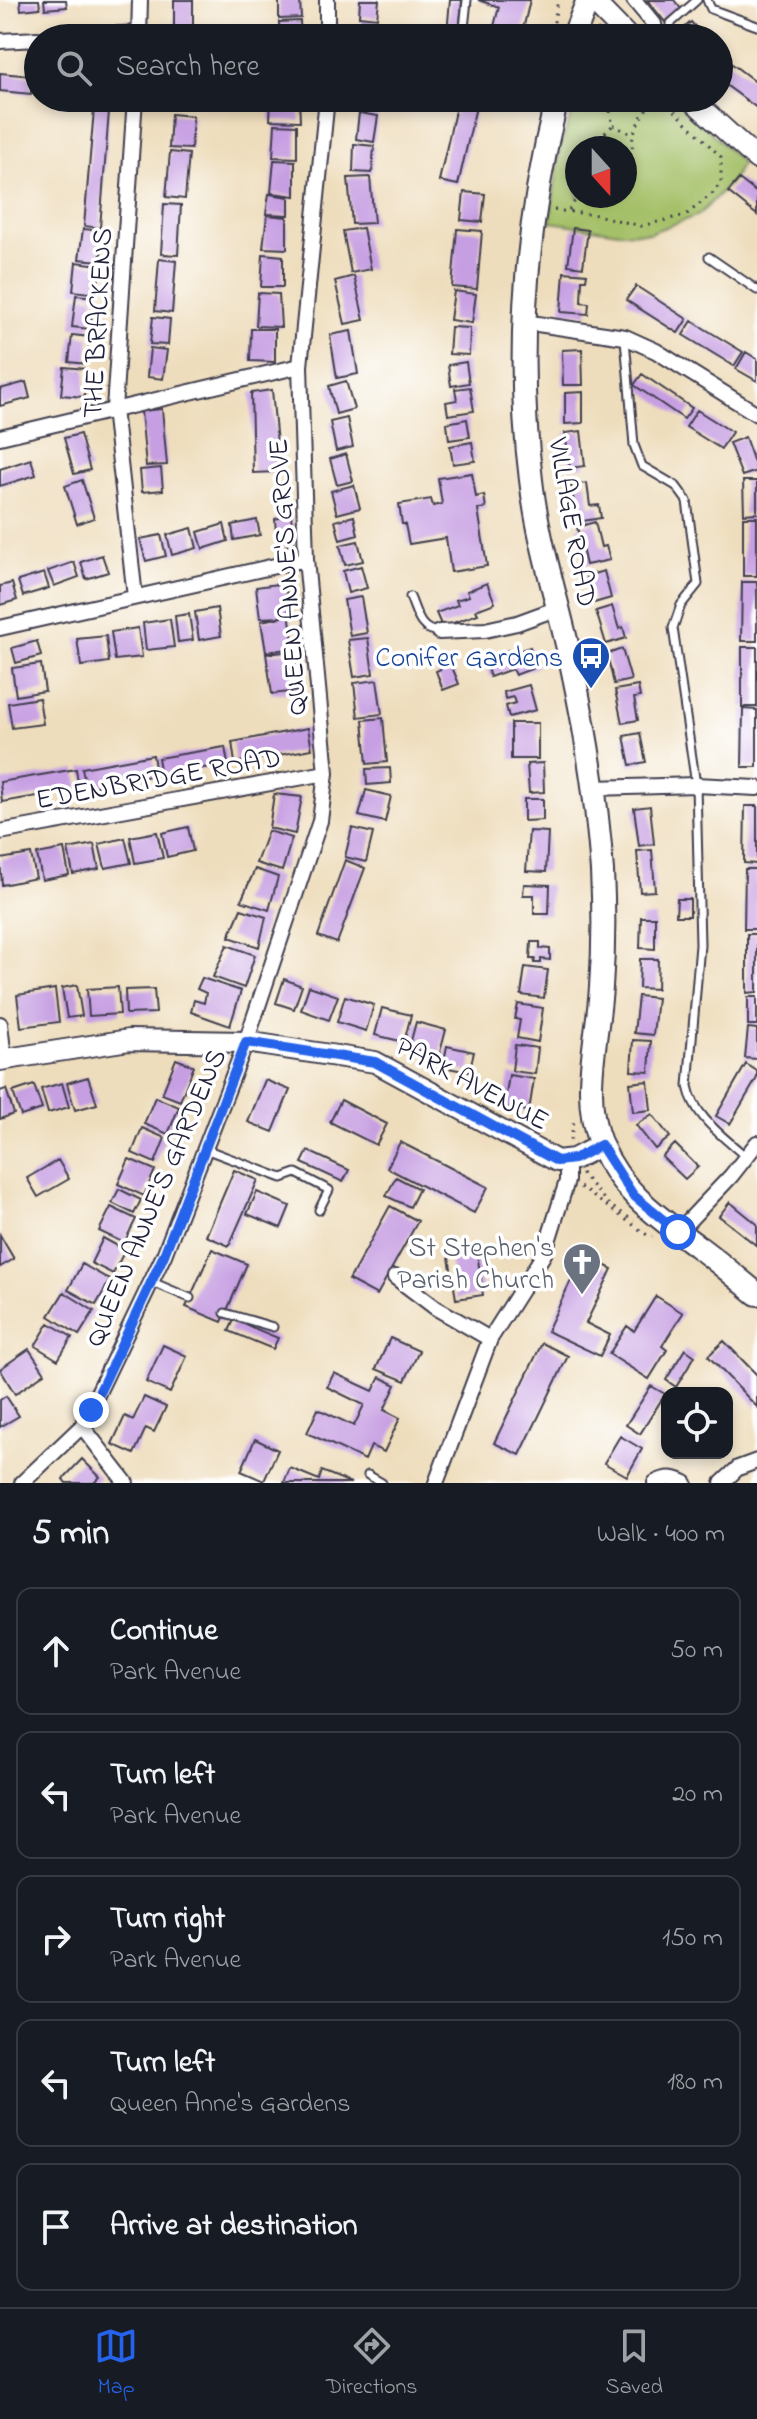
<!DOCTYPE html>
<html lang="en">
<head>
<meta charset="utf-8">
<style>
	:root { --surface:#171b24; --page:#242831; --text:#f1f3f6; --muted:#9ea1a6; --line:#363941; --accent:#2563eb }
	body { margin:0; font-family:"Indie Flower",sans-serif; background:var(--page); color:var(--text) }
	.controls { position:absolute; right:24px; bottom:24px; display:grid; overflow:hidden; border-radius:16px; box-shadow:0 4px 12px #0003 }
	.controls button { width:72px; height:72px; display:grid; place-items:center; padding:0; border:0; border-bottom:2px solid var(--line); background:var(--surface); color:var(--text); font:40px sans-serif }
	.compass { position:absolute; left:565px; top:136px; width:72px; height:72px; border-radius:50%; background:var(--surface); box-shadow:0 4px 12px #0003; rotate:159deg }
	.stop { position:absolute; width:24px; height:24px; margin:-18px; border:6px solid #2563eb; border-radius:50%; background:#fff }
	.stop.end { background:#2563eb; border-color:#fff; box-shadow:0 2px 8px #0008 }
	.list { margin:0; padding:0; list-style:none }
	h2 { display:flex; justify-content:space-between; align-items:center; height:104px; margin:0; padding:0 32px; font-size:34px }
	h2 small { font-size:26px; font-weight:400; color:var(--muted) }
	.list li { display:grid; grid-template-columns:52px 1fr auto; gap:24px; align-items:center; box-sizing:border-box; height:128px; margin:0 16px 16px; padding:0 16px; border:2px solid var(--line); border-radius:16px }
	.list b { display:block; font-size:30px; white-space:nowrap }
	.list p { margin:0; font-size:26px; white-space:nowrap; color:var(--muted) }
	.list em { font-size:26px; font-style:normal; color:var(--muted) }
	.icon { flex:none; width:44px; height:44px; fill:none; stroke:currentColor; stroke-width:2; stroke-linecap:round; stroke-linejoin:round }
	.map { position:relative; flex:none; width:757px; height:1483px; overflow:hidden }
	.search { position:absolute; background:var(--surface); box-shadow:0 4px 12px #0003; left:24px; right:24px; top:24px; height:88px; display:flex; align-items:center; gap:20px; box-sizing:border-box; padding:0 28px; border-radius:44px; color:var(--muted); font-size:30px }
	.sheet { height:824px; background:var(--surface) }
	nav { display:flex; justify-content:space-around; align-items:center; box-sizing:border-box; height:112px; border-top:2px solid var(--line); background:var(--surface); font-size:22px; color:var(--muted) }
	nav a { display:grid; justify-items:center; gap:4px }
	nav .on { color:var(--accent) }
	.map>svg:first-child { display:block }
	.green { fill:#a4c067; stroke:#637151; stroke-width:2; fill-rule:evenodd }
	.building { fill:#c69ee2 }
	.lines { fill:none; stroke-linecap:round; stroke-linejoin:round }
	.lane-casing { stroke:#413e4e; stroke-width:11 }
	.street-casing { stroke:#413e4e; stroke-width:18 }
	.secondary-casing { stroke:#413e4e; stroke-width:24 }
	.primary-casing { stroke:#413e4e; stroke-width:26 }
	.path { stroke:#413e4e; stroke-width:3; stroke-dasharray:2 6; stroke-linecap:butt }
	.lane { stroke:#fff; stroke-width:7 }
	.street { stroke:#fff; stroke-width:14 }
	.secondary { stroke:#fff; stroke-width:20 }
	.primary { stroke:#fff; stroke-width:22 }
	.route { stroke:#2563eb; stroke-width:10 }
	.labels { text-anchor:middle; stroke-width:7; stroke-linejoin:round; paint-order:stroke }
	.street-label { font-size:28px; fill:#22223b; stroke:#fff }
	.transit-label { font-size:28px; fill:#164399; stroke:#fff; text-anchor:end }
	.worship-label { font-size:28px; fill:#5b616d; stroke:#fff; text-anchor:end }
</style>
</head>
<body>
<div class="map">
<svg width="757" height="1483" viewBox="0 0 757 1483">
	<rect width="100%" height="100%" fill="#fff"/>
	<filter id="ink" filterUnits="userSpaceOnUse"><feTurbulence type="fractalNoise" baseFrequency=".0125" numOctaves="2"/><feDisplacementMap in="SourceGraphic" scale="16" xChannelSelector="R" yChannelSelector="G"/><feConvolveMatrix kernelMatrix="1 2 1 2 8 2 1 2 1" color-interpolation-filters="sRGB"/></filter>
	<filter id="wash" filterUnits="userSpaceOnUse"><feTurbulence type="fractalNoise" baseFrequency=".006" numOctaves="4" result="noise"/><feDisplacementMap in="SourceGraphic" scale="32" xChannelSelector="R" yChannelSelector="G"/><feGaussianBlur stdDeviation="1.8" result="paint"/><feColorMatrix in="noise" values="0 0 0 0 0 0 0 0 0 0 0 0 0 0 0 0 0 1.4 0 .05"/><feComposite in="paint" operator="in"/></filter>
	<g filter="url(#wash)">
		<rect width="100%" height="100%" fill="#eeddbc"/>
		<path class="green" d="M577,98h99l66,65 -10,18 -33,34 -50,18 -31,-1 -68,-10 10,-73zM577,148h48v48h-48z"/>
		<g id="blocks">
			<path class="building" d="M20,0h19l1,8 -19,2z
				M44,0h22l1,7 -22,2z
				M174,0h19v38h-19z
				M279,0h21l1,18 -22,1z
				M360,0h19l-2,18 -18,-2z
				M450,0h12l-3,33 -7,-1 -1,6h-26l1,-7 21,2z
				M478,0h52l-9,38h-30l8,-31z
				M647,0h27l7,9 -16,13z
				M362,20l19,2 -2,16h-19z
				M300,21l1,17h-21l-1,-16z
				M691,22l14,16h-26l-3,-3z
				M719,54l38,29v25l-38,-28z
				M0,73l32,3 -1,18 -31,-3z
				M95,98h15l-10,130 -16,-2z
				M271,98h28l1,23 -30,-1z
				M359,98h23v12l-24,-1z
				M458,98h20l-20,87 -19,-4z
				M359,113l19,3 -4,26 -18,-3z
				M171,114l22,2 -2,33 -22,-1z
				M275,124l22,1v33l-24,-1z
				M354,144l20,2 -2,27 -19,-1z
				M170,152l19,2 -4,45 -19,-2z
				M274,160l21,1v35l-24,-3z
				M370,177l4,46 -22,1 -4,-46z
				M739,179l18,14v22l-29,-23z
				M464,192l21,2 -3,28 -21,-2z
				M269,194l20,3v18l-23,-1z
				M164,204l17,1 -3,50 -17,-1z
				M267,215l20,2v32l-24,-1z
				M363,228l8,41 -20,4 -8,-42z
				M573,228l15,2 -5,37 -15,-2z
				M83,229l21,2 -4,30 -21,-2z
				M457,229l25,2 -5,58 -25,-2z
				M263,254l20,2v31h-22z
				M159,259l17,2 -4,52 -17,-2z
				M76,262l24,3 -3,29 -24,-3z
				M564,272l23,2 -1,6h-4l-1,22 8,1 -1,11 -27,-2z
				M354,276l10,44 -19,4 -10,-43z
				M636,286l51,33 -9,14 -52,-33z
				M454,291l22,3 -4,29 -22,-3z
				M258,293l21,1 2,33 -25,-1z
				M76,295l18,2 -4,32 -18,-2z
				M153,317l17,2 -2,26 -18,-1z
				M692,321l51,31 -9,14 -51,-31z
				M451,327l19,1 -1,27 -20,-1z
				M251,329h24v33l-25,-1z
				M351,331l7,43 -21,4 -7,-43z
				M72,335l18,2 -3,27 -18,-2z
				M150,348l17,2 -4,29 -16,-2z
				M582,349l1,36h-20l-1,-35z
				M746,352l11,7v22l-21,-12z
				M466,362l3,21 -18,3 -3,-21z
				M64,367l22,2 -2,28 -23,-2z
				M642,374l50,34 -8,11 -50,-34z
				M346,381l8,28 -18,5 -7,-28z
				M26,382l4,16 -30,8v-17z
				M470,387l4,24 -26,4 -2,-13 11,-2 -2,-11z
				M272,390l5,54 -1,28 -23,1 -2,-80z
				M583,392v31l-18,1v-31z
				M162,409l5,56 -21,1 -5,-55z
				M697,410l35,22 -11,17 -35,-22z
				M347,418l6,29 -17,4 -6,-29z
				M467,419l3,18 -21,3 -2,-17z
				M581,431l4,35 -15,2 -5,-35z
				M80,434l10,36 -16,4 -10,-36z
				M745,437l12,34 -15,5 -13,-33z
				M472,442l3,19 -22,3 -3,-18z
				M346,454l7,27 -16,4 -7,-26z
				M31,459l5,16 -36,11v-17z
				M161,468l2,22 -21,2 -2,-22z
				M472,473l4,24 8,-2 2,13 -8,1 9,57 -36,6 -5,-34 -37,6 -4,-20h-3l-3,-20 32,-5 2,7 9,-2 -4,-26z
				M82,480l12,38 -17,6 -12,-38z
				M743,481h14v32l-13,1z
				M587,483l3,23 9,-1 2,13 -24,4 -6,-37z
				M354,485l6,23 -23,6 -6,-23z
				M291,515l3,30 -17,2 -2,-28z
				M354,516l4,19 -18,5 -5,-19z
				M743,517h14v59h-14z
				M257,520l3,15 -26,5 -2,-15z
				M595,522l6,25 5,-1 4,14 -24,5 -9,-38z
				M224,524l4,17 -25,8 -5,-17z
				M192,528l5,20 -25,7 -5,-20z
				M161,535l5,21 -20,5 -6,-22z
				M358,541l5,20 -18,4 -5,-20z
				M102,555l6,17 -22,7 -5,-17z
				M74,562l5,15 -25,9 -6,-15z
				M361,566l6,22 -19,5 -5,-22z
				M604,571l7,27 -17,5 -8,-27z
				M44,573l5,15 -26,8 -5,-15z
				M742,582h15v59h-16z
				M12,583l5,17 -17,5v-19z
				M285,583l9,65 -28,4 -5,-31 21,-4 -22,1 -4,-31z
				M487,583l8,20 -19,7 2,4 -36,13 -6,-14 22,-8 -2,-5 13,-4 -2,-5z
				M361,597l6,36 -17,3 -6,-36z
				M612,606l7,23 4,-2 3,11 -20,6 -10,-33z
				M217,608l4,28 -22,4 -4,-28z
				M189,614l4,26 -15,2 -3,-26z
				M170,619l4,28 -28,3 -3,-27z
				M138,628l4,29 -27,3 -4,-28z
				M106,636l3,26 -28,4 -4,-27z
				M368,638l5,36 -19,3 -6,-37z
				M37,641l4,15 -25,7 -4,-15z
				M530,647l7,20 -22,8 -3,-6 -22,8 -6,-18 24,-9 1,4z
				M742,647h15v60h-15z
				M622,649l9,31 -17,4 -7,-30z
				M293,651l6,40 -27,3 -6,-40z
				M450,662l9,22 -16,6 -7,-19 5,-2 -1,-3z
				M41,664l4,27 -29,5 -4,-28z
				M377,680l5,34 -24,3 -4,-34z
				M529,685l7,25 -27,7 -3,-11 9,-3 -2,-6 -8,2 -1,-7z
				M638,686l2,11 -6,1 4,22 -16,3 -7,-33z
				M39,698l4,26 -31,4 -4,-25z
				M743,709l14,1v57h-15z
				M383,718l4,44 -20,2 -4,-44z
				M511,723h27v36h-27z
				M308,728l4,21 -77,14 -3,-21z
				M640,733l6,29 -16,3 -6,-29z
				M225,747l3,17 -67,11 -3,-17z
				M153,755l3,20 -70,13 -4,-20z
				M543,763l1,29 -15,1 -2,-29z
				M390,768l1,15 -24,2 -1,-16z
				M76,769l3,20 -77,13 -2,-20z
				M366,790l25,6 -6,26 -26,-6z
				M274,794l28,3 -7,37 -26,-6z
				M524,799h19v21l-19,1z
				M650,806l4,38 -15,2 -5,-38z
				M745,806h12v58l-13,-1z
				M188,827l5,24 -26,6 -5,-24z
				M352,828l21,5 -7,29 -21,-5z
				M268,831l24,7 -10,33 -26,-8z
				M529,831l19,1 -2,40 -20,-1z
				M157,832l6,26 -28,5 -5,-26z
				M125,838l6,25 -26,5 -6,-24z
				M94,844l5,25 -26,5 -5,-25z
				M64,849l5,26 -27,5 -5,-26z
				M652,850l3,41 -15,1 -3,-41z
				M31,854l5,24 -34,7 -2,-26z
				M345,860l20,8 -28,75 -19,-7z
				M255,869l23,8 -9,33 -28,-9z
				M745,869h12v60h-13z
				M524,884l26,1 -1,29h-15v-19h-11z
				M677,899h13v17h-14z
				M241,909l25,8 -7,30 -30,-10z
				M641,917h14v32l-15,-1z
				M747,934h10v58l-10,1z
				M531,942h9v6l10,1v11l-9,-1v4h-7l1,-4h-5z
				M227,945l28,10 -11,33 -31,-11z
				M640,959h18l-1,30 -18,-1z
				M525,967l23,3 -4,28 -23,-3z
				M202,978l39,13 -11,35 -39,-14 3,-12 10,3 2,-10 -9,-4z
				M284,979l18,7 -8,23 -18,-6z
				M77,985l5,31 -15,2 -5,-30z
				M309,986l29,10 -9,24 -28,-10z
				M118,987l2,27 -31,2 -2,-27z
				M55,989l4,33 -38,5 -4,-32z
				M154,989l2,24 -30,1 -1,-24z
				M345,996l29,9 -8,26 -29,-9z
				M638,996l19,2 -4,37 -19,-2z
				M748,997h9v28h-9z
				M518,1004l25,4 -5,34 -21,-4 3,-18 -5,-1z
				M382,1008l29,7 -7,27 -29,-7z
				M416,1022l30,8 -7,26 -30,-8z
				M748,1028l9,1v30l-12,-1z
				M633,1040l18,1 -2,31 -18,-1z
				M515,1045l23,3 -3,26 -23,-3z
				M447,1046l27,6 -5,20 -26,-5z
				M176,1059l18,7 -14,35 -18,-7z
				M746,1064l11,7v7l-27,46 -14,-8z
				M509,1075l25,4 -5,32 -25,-4z
				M88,1077l9,27 -22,6 -8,-27z
				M265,1080l25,10 -17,42 -25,-10z
				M648,1081l3,29 -18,2 -3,-29z
				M62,1083l7,24 -21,6 -7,-24z
				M34,1085l8,24 -21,7 -8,-24z
				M6,1089l8,25 -14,5v-28z
				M155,1097l24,10 -11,27 -24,-10z
				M341,1100l46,24 -11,21 -46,-23z
				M652,1114l18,23 -15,12 -19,-24z
				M142,1128l23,10 -10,25 -23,-10z
				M400,1142l88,45 -14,26 -87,-45z
				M675,1144l23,23 -13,12 -23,-22z
				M308,1151l41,19 -6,12 -41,-19z
				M129,1159l26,11 -11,26 -26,-12z
				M58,1160l11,19 -31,18 -11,-19z
				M234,1170l24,10 -29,66 -23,-10z
				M396,1177l23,12 -9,18 -24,-11z
				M119,1189l22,11 -7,14 -22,-11z
				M257,1192l33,14 -9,22 -34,-14z
				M730,1202l27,22v22l-38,-30z
				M390,1206l28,15 -41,74 -28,-15z
				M111,1207l25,12 -12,24 -25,-12z
				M0,1235l14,24 -14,8z
				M103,1238l22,12 -12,24 -22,-11z
				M212,1249l35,15 -25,58 -36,-15z
				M477,1252l6,43 -27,4 -7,-42z
				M583,1255l29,14 -26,54 24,12 -10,21 -53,-25z
				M82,1264l28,16 -14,25 -28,-15z
				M64,1292l30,19 -15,24 -30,-19z
				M656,1296l27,17 -21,33 5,4 -18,29 -40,-25 18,-28 7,5z
				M234,1320l44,18 -5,11 -44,-18z
				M49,1323l23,14 -14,23 -23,-14z
				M390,1338l29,13 -14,30 -29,-12z
				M724,1341l33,34v32l-49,-51z
				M542,1343l26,13 -48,99 -26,-12z
				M163,1345l24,11 -17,37 -24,-11z
				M29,1349l16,24 -30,21 -15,-25z
				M685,1349l10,7 -19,31 -10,-7z
				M334,1373l39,18 7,-14 16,8 -12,25 16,8 -16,34 -13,-6 -6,14 -58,-27 11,-24 36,17 10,-21 -37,-18z
				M651,1386l14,8 -25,40 -14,-9z
				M6,1396l13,20 -19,11v-27z
				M144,1397l22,10 -12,25 -8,-4 -12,26 -22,-10 13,-28 8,4z
				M620,1436l22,13 -15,27 -23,-13z
				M255,1439l23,11 -14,31 -23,-10z
				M82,1459l18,18 -6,6h-28l-3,-4z
				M290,1468l29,12 3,-9 29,12h-67z"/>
		</g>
	</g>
	<g filter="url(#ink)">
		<use href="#blocks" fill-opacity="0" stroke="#413e4e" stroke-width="2"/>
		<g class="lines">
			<g class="lane-casing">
				<path id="lane" d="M707,0l4,9 46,17
					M670,24l27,-24
					M463,38l4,-38
					M709,257l48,33
					M625,339l9,106 8,21 34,20 11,15 11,83 -17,21 -8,23 23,157 4,160 -12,141c6,31 35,50 58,71
					M410,597c7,16 9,34 29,35
					M205,1149l77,29 14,-5 33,17 -10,20
					M152,1282l38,16
					M225,1313l48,14
					M368,1475l14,8"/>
			</g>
			<g class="street-casing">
				<path id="street" d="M327,0v38
					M634,0l20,24 1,5 -8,9
					M49,38l90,-5
					M139,38l1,-38
					M0,41l38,-2
					M135,98l-21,311 21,188
					M524,322l101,15 31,14 101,63
					M0,437l300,-71
					M0,628l306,-69
					M439,632l46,-2 32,-7 41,-15
					M594,788l102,-3 61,3
					M0,832l326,-59
					M0,1024l4,35
					M678,1232l53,-56 26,-33
					M395,1277l41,31 54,31
					M82,1426l44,57
					M22,1483l60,-57 82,-171 82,-213 74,-221 6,-48 -20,-214 -6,-193 27,-268
					M436,1483l54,-144 54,-85 23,-73v-20
					M655,1483c11,-6 18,-6 30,0
					M722,1483l16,-15 19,-7"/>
			</g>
			<g class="secondary-casing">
				<path id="secondary" d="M592,0l37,38
					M690,98l67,61
					M0,1060l129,-20 117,2 129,20 182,99 17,-2 27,-14"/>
			</g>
			<g class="primary-casing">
				<path id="primary" d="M573,38l15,-38
					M557,98c-31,125 -42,255 -26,382 7,62 27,121 40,182 15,69 26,139 31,209 2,39 2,77 -1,116 -3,52 -21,108 0,158 21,48 56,71 96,101 21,15 40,32 60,48"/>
			</g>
			<path class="path" d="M551,38l7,-38
				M595,38l4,-9
				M613,125l20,10
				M602,148v-12l11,-11 -3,-12 2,-15
				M625,160l4,-1c5,-12 2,-17 5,-26 4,-13 13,-25 21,-35
				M554,210l43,5 44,11 45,-11 27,-22 8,-11v-25l-59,-59
				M569,210l9,-14
				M570,1140l4,-19
				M581,1173l28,32 25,16
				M580,1187l70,50 2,-1"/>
			<use href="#lane" class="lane"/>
			<use href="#street" class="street"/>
			<use href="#secondary" class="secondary"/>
			<use href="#primary" class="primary"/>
		</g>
	</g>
	<g class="lines" filter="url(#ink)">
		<path class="route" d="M91,1410l73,-155 82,-213 129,20 182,99 17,-2 27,-14 32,50 45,37"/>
	</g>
	<defs>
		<g id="bus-pin" transform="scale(2)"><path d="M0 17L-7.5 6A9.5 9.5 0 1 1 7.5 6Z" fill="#1a4fb4" stroke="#fff"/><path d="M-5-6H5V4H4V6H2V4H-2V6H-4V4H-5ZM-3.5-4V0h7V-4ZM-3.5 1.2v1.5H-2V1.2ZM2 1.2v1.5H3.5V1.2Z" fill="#fff"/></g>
		<g id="church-pin" transform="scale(2)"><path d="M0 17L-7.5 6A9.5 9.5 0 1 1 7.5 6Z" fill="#6b7280" stroke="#fff"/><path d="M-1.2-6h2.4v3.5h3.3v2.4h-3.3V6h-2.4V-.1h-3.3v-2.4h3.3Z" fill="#fff"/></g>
	</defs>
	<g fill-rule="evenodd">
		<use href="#bus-pin" x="591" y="656"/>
		<use href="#church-pin" x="582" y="1262"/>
	</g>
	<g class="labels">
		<g class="street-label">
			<text transform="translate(96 323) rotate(-87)" y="10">THE BRACKENS</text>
			<text transform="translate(574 522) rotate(80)" y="10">VILLAGE ROAD</text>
			<text transform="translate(286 577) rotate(-94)" y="10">QUEEN ANNE'S GROVE</text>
			<text transform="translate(158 777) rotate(-10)" y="10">EDENBRIDGE ROAD</text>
			<text transform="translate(473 1082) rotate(28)" y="10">PARK AVENUE</text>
			<text transform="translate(154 1197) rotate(-67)" y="10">QUEEN ANNE'S GARDENS</text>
		</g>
		<g class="transit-label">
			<text x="563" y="666">Conifer Gardens</text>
		</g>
		<g class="worship-label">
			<text x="554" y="1256">St Stephen's<tspan x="554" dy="32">Parish Church</tspan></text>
		</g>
	</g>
</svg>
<div class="controls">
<button><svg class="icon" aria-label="locate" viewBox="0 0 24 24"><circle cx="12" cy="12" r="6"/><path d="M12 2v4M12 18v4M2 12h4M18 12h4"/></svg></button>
</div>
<svg class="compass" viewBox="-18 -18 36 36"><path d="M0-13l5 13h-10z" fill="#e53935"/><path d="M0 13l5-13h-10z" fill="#9ea1a6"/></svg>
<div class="stop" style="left:678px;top:1232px"></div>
<div class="stop end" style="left:91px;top:1410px"></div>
<div class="search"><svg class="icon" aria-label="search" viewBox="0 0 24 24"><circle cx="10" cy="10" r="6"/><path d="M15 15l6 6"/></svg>Search here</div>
</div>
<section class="sheet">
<h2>5 min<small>Walk · 400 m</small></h2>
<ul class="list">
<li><svg class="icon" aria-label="ahead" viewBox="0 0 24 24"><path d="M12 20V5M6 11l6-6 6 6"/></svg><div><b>Continue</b><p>Park Avenue</p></div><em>50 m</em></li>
<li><svg class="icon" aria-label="left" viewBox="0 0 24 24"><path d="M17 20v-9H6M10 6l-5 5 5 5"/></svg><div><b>Turn left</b><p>Park Avenue</p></div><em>20 m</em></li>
<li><svg class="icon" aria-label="right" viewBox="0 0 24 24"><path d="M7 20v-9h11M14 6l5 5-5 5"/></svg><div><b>Turn right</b><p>Park Avenue</p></div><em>150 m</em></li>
<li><svg class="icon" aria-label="left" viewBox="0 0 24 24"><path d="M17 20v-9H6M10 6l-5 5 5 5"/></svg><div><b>Turn left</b><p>Queen Anne's Gardens</p></div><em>180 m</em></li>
<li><svg class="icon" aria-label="arrive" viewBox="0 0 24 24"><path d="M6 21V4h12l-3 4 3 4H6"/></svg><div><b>Arrive at destination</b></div></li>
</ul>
</section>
<nav>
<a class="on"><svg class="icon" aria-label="map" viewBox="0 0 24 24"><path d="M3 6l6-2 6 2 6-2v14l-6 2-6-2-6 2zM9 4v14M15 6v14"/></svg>Map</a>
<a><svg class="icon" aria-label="directions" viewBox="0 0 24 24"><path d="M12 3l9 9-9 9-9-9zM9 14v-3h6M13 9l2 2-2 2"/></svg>Directions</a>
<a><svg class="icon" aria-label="saved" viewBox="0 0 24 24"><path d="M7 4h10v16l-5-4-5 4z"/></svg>Saved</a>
</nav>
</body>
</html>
